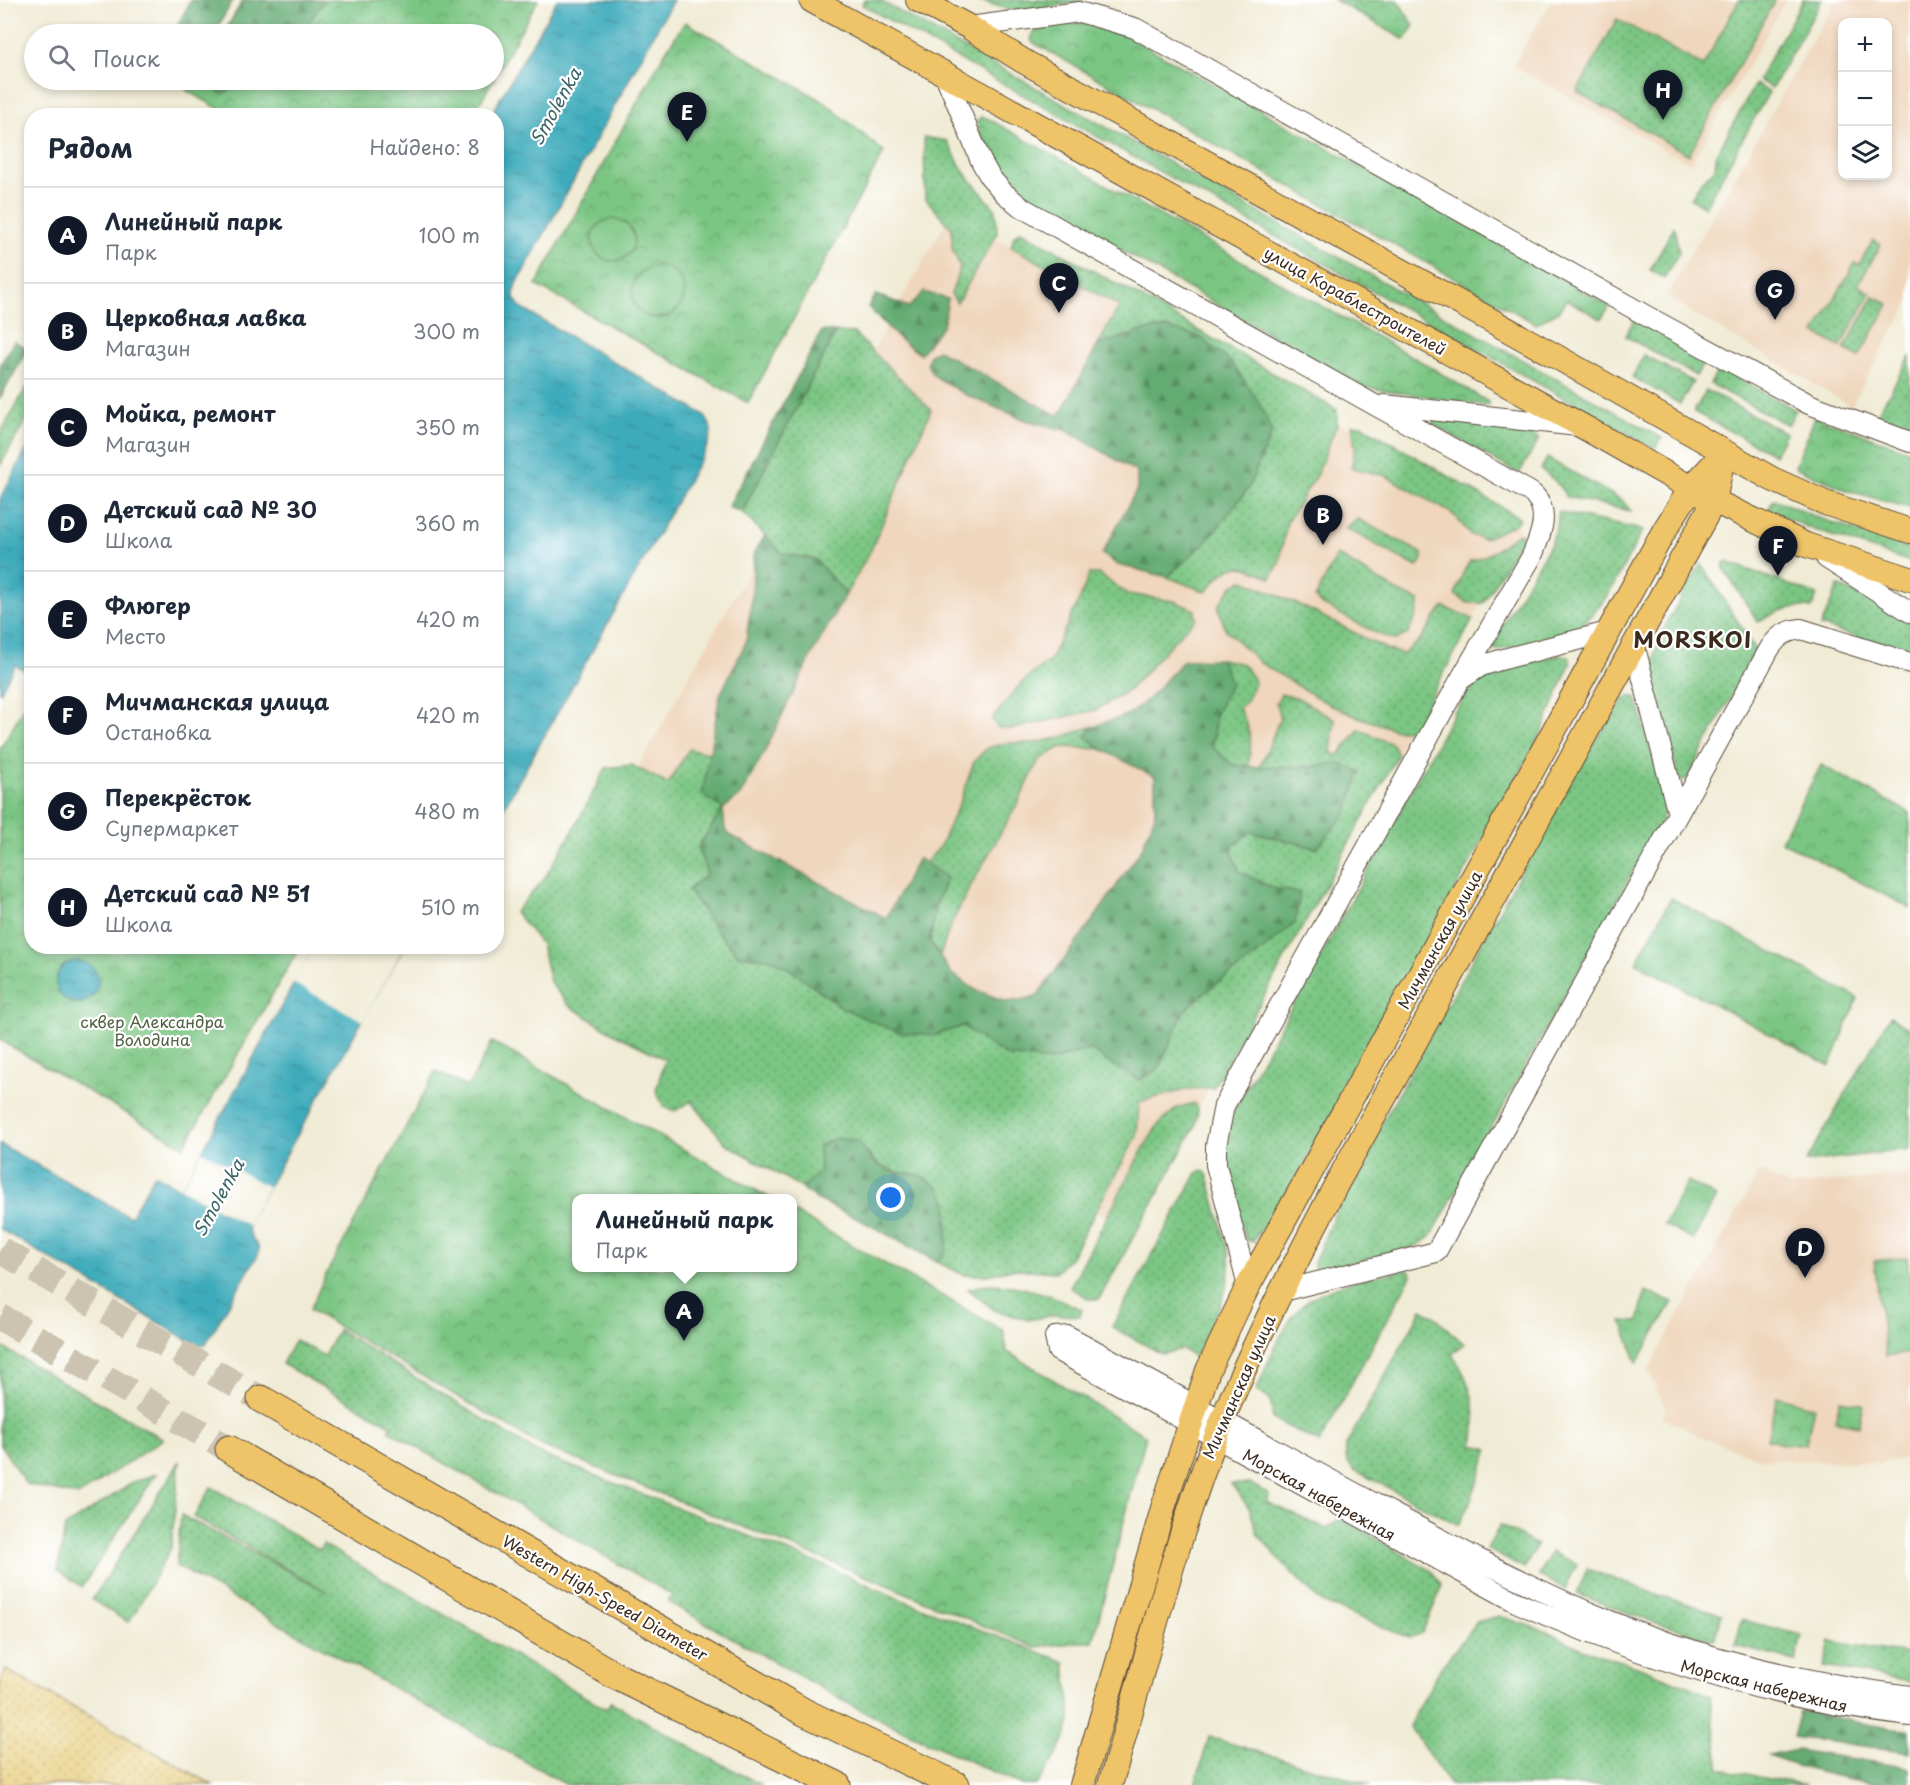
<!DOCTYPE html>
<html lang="ru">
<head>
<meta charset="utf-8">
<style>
	:root { --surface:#fff; --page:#f6f6f7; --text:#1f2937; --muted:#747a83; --line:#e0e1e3; --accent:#111827 }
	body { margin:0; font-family:"Playpen Sans",sans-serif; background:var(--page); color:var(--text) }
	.controls { position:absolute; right:18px; top:18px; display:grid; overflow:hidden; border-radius:12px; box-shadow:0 3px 9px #0003 }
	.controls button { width:54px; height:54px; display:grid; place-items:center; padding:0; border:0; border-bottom:2px solid var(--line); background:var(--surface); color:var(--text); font:30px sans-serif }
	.you { position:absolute; left:891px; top:1198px; width:21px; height:21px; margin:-15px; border:4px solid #fff; border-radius:50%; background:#1a73e8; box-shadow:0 0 0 9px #1a73e833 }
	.badge { display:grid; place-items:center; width:39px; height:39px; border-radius:50%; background:var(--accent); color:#fff; font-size:20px; font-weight:700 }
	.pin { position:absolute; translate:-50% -50px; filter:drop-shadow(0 2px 3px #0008) }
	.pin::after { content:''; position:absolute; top:32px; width:21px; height:18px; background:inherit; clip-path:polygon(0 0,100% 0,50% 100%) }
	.popup { position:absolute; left:572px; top:1194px; width:225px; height:78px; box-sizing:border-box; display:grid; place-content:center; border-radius:12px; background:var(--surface); filter:drop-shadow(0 2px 4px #0005); font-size:20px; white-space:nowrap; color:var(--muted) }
	.popup b { font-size:22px; color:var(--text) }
	.popup::after { content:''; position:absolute; left:50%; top:100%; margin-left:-12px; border:12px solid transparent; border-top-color:var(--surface) }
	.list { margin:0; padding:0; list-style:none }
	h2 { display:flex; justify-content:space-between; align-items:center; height:78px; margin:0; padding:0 24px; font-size:26px }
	h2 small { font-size:20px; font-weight:400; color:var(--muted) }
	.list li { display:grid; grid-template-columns:39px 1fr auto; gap:18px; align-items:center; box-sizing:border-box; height:96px; padding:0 24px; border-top:2px solid var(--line) }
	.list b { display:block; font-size:22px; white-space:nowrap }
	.list p { margin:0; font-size:20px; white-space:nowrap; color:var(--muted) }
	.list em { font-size:20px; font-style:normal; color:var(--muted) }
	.icon { flex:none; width:33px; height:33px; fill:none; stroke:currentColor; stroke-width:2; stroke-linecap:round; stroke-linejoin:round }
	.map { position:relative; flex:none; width:1910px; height:1785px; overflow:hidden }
	.search { position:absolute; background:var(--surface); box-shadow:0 3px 9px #0003; left:24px; top:24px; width:480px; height:66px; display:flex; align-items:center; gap:15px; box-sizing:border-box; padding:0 21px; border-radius:33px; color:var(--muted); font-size:22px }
	.panel { position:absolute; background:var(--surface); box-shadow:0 3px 9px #0003; left:24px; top:108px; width:480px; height:846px; border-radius:24px }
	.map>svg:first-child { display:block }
	.built { fill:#efd6bc; fill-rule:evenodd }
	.grass { fill:url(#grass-dots); stroke:#5b7851; stroke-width:1.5 }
	.forest { fill:url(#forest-firs); stroke:#506a48; stroke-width:1.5 }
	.sand { fill:url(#sand-dots); stroke:#94825e; stroke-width:1.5 }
	.park { fill:url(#park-crowns); stroke:#5b7851; stroke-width:1.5 }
	.pitch { fill:#7bc684; stroke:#5b7851; stroke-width:1.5 }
	.water { fill:url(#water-ripples); stroke:#3c6a6c; stroke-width:1.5 }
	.pier { fill:#f0ebd4 }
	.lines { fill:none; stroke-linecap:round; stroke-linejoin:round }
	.highway-tunnel { stroke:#ccc4b0; stroke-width:27; stroke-dasharray:27 14; stroke-linecap:butt }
	.minor-casing { stroke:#564739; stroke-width:22 }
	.major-casing { stroke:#564739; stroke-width:26 }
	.highway-casing { stroke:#564739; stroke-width:29 }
	.minor { stroke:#fff; stroke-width:20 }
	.major { stroke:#efc469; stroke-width:24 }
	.highway { stroke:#efc469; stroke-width:27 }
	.labels { text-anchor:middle; stroke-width:4.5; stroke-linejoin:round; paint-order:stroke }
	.street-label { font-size:16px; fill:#3b2a1e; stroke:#fff }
	.park-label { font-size:16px; fill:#516142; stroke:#fff }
	.water-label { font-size:18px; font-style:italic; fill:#3c6465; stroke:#fff }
	.district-label { font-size:22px; font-weight:bold; letter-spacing:1.5px; fill:#3b2a1e; stroke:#fff }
</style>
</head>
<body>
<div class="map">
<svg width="1910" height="1785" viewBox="0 0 1910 1785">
	<defs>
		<pattern id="grass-dots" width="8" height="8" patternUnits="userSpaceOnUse" patternTransform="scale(1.5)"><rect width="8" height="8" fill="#7bc684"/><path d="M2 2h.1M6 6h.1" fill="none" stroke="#66a16b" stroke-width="1.8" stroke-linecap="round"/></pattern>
		<pattern id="forest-firs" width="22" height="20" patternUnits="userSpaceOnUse" patternTransform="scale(1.5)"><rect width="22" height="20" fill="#64ab72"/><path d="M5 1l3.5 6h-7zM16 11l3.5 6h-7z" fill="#548b5d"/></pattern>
		<pattern id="sand-dots" width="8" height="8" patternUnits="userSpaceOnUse" patternTransform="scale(1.5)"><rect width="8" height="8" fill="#eeda9e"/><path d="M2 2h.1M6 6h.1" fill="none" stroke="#cdbb88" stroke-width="1.8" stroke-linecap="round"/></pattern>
		<pattern id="park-crowns" width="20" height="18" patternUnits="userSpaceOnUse" patternTransform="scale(1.5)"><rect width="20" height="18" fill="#7bc684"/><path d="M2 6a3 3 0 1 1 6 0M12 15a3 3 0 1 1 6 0" fill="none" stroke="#66a16b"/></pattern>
		<pattern id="water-ripples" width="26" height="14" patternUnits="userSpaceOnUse" patternTransform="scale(1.5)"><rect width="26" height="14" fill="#3dabbb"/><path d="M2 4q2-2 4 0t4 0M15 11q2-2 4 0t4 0" fill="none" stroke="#348b97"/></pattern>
	</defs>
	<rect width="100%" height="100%" fill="#fff"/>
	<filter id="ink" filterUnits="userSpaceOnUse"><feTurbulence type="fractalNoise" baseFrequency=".0167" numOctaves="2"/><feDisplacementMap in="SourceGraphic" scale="12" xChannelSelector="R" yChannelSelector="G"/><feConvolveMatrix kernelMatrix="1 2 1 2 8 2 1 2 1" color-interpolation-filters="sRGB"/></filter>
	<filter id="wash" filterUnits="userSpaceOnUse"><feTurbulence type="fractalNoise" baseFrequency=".008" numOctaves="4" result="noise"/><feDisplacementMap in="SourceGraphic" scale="24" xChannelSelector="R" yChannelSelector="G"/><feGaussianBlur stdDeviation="1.35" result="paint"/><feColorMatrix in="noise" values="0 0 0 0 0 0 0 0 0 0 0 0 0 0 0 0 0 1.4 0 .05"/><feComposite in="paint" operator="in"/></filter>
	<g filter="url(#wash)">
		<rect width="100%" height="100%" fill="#f0ebd4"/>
		<path class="built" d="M1552,0h234l-95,164 -178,-98z
			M1836,0h74v301l-59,105 -185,-109zM1842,22h46v154h-46z
			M950,214l564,303 7,17 -392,695 -574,-315z
			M1760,1171l29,15 121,-12v283l-30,6 -119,-4 -57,-21 -42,-21 4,-7 -18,-40z"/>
		<path class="grass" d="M864,0h15l783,438 -7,11 -793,-444z
			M978,0h105l-2,3 -68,8z
			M1739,0h36l-86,155 -112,-63 40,-73 86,47z
			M1803,0h19l-50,88 -14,-8z
			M1755,84l14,8 -64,115 -14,-8 10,-18 14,-12 1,-14z
			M924,137l23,4 17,31 32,38 1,24 -40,69 -6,-9 9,-27 -8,-19v-19l-27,-31z
			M1674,227l5,25 -15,26 -14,-8z
			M1021,231l107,59 209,120v14l-20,50 -30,48 -8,42 -8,14c-36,-17 -40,-16 -65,14l-39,-15 39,-35 42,-53 24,-57 -104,-104 -22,2 -48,15 21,-39 -108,-59 3,-11z
			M1873,240l8,5 -23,40 13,8 -31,54 -25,-14 40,-70 4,2z
			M1874,296l15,8 -30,53 -15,-8z
			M1634,320l71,40 -9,16 -71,-40z
			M836,332l18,1 77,77 -60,140 -25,44 -30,-34 -34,-7 -40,-41z
			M1644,355l49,27 -13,22 -48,-27z
			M1910,357v72l-34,-13z
			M1719,368l77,42 -8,15 -78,-41z
			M26,388l5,2v21l-31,55v-32z
			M1706,390l80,43 -11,22 -81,-43z
			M1436,419l76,11 27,9 -20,35 -87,-50z
			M1352,425h9l159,93 -6,7 -30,14 -13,-4 -18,-21 -67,-38 -35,-8 4,-19z
			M1547,458l75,42 9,11 -64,-14 -12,-16 -14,-12z
			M1774,499l45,19 91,31v13l-96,-32 -46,-20z
			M1558,512l85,18c-17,30 -37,79 -65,97 -18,12 -58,18 -80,23l-5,-1 -1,-4 1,-5 57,-95 8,-23z
			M1358,519l64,34 1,6 -6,8 -72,-39z
			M1521,533v7l-38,63h-15l-13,-8 8,-22 7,-12c12,-3 21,-7 31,-15 7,-5 11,-10 20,-13z
			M1337,555l60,36 23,10 -3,13 -9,20 -12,6 -18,-6 -57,-30 -6,-6z
			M1727,562l90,33 -5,13c-21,-4 -36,4 -54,14l-34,-53v-6z
			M1701,564l52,81 2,6 -67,127 -6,3 -3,-3c-9,-33 -31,-91 -24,-125 5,-25 33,-65 46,-89z
			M1089,574h10l29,20 46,7 21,9 1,9 -13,12 -54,59 -33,20 -84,19 -14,-1 -6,-9 30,-37 28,-22 31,-64z
			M1244,580l68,31 76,39 15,4 18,-15 14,-22 9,-10 29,12 -59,109 -14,3 -48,-16 -29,-14 -63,-38 -35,-34 -7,-23 15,-21z
			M1838,586l50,21 22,15v32l-89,-28z
			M1559,655l9,1 2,3v5l-28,68 -243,442 -46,67h-6l-2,-3 -22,-81 6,-39 93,-164 131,-240c8,-13 17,-28 30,-36 18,-12 55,-17 76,-23z
			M1221,659l22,5 12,18 -8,19 -8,7c12,23 14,32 9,58l-15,-1 -20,-17 2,-33 16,-31z
			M1281,694l19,5 35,21 -4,32 7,4 21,-27 33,15 6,11 -185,333 -24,1 -50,13 -2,34 -67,122 -14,14 -44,-3 -23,6h-25l-27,-13 10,-12 -28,-75c-35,-4 -40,-5 -61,-34l-56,47 -77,-45 -34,-42 -16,10 -11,-4 -8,-16 9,-32 -54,-27 -43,-27 -18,-23 -9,-38 -26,-32 29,-33 27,-45 35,-66 26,-3 36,19 21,-35 21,4 -2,13 15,43 -25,38 9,27 -19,16 50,65 35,4 23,14 139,62 28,-9 43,30 45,5 39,-12 20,15 49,4 25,-57 31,-27 32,-21 53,-70 -28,-5 -34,-17 -7,-24 20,-15 65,16 23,-85 -31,4h-49c9,-14 13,-32 21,-48l-4,-16z
			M1629,696l6,1 3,6 25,91 2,13 -3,12 -230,416 -12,9 -12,5 -90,22 -4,-5v-4l32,-74 238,-430 39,-58z
			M1093,726l-7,10 15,13 -40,-2 -22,13 -20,41 -49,86 -20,40 -10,29 -10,-14 5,-35 12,-29 -22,-15 14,-15 22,-49 13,-37 13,-14 18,-5h28l26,-5z
			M1890,1016l20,13v120l-104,13z
			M1194,1103l4,8 -3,16 -96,172h-10l-19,-12 73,-138 15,-24 19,-17z
			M1201,1171l4,1 3,4 21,79c4,36 -18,69 -34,102l-13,-8 -20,5 -50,-27 85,-154z
			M1407,1270l5,3 -1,3 -92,167 -46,-24 -3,-20 -14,-8c11,-25 21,-53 37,-75 23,-33 77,-38 114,-46z
			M988,1284c32,0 67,11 94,26l-2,6 -25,-1 -27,5 -34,-10 -26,-21z
			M1422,1309l13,8 29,27 -12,10c20,29 27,57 21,91l16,4 -19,53 -11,23 -105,-55c-8,-8 -9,-13 -8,-25z
			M338,1330l202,124 290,114 70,31 165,63c1,17 7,41 5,57 -4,26 -19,45 -34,66h-14l-99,-45 -70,-34 -185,-104 4,-7 -283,-164 2,-6 -109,-61 13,-24 29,16z
			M0,1346l163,93 -85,57 -52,-12 -26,-40z
			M180,1461l-9,87 -42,75 -37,-23z
			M156,1474l-74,113 -24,-17 7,-43 70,-46z
			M1231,1484h20l18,10 -3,8 61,27 13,-11 92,53 9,14 -1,7 -18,41 -13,5 -89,-37 -41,-41 -22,-27 -7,-24z
			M211,1487l109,63 3,-6 283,165 5,-7 97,55 54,28h-195l-391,-219 5,-51 147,77 -134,-75z
			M1500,1525l37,20 -13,24 -37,-20z
			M1551,1552l26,12 -12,25 -26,-13z
			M1587,1569l74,27 61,18 -8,26 -61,-18 -76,-28z
			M1499,1616l46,15 37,18 55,17 73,29 10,74 86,16h-356l-41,-59 32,-59 36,-45z
			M1742,1620l60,15 -6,26 -61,-15z
			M1830,1641l80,14v27l-86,-15z
			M1209,1737l144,43 17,5h-175z"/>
		<path class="forest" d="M191,0h42l-19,34h-41z
			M243,0h82l-24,34h-78z
			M199,80h53l-30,14z
			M924,292l24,7 -5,26 -23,29 -21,-15 -31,-32 8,-12 33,12z
			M1168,328l32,9 31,25 27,39 14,31 -24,57 -42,53 -39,35 -49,-12 -16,-11 35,-65v-17l-69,-41 -43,-11 -61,-26 -31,-19 -6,-11 3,-10 8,-4 121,66 39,-71 48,-15z
			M822,331l14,1 -94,180 -14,-5z
			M14,341l14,8 -28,49v-32z
			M765,536l17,17 34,7 30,34 -36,64 -45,93 -25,45 -17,13 2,21 6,6 155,82 32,-60 29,20 -12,29 -5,35 22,32 24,16 32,12 28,-5 58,-78 48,-71 13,-33v-38l-54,-28 -15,-13c11,-16 24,-13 40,-21 19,-8 43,-40 58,-55l37,-1 10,25 -16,31 -2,33 20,17 26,2h49l31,-4 21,9 -13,40 -30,36 -66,-16 -20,15 8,24 33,17 28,5 -5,30 -48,40 -32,21 -31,27 -25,57 -19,12 -30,-16 -20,-15 -39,12 -45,-5 -43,-30 -28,9 -35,-2 -56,-24 -48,-36 -23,-14 -35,-4 -21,-24 -29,-41 19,-16 -9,-27 25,-38 -21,-14 18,-100 26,-53 6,-48 2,-41z
			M835,1138l23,3 15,21 19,10 27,3 19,11 10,16 -1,48 -10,12 -71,-39 -50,-24 -14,-11 18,-17 -1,-25z
			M1800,1711l94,18 16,1v22l-117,-15z
			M1796,1750l114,18v17c-42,0 -102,-13 -141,-29z"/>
		<path class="sand" d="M6,1670l207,115h-213v-105z"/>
		<path class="park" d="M325,0h213l-65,115h-243l-44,-25 6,-10h7l23,14 30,-14h242v-46h-193z
			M1335,0h62l17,25 -9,15z
			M685,22l138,79 61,51 -136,251 -212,-118 128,-231z
			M1080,23l25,4 26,11 479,268 -9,13 -35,-20 -7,12 -23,13 -504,-282 -1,-3 3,-7 29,-8z
			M981,117l6,1 440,247 61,37v4l-125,-19 -336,-190c-19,-15 -33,-30 -42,-53 -4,-7 -7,-14 -8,-23z
			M1815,417l95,34v57l-61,-17 -54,-24z
			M31,694l1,252 268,1 -116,200 -184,-107v-291z
			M1821,765l89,48v95l-129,-67z
			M1671,898l187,100 -28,68 -194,-103z
			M492,1042l278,156h-194v70h216v-57l212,120 2,20 140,85 -53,205 -59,6 -149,-63 -345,-139 -230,-135 14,-32 112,-207 32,16z
			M1688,1181l28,16 -23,43 -29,-15z
			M1907,1257l3,25v71l-24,3 -12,-95z
			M1645,1291l28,11 -36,61 -15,-42 16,1z
			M1777,1396l37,11 -8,37h-24l-15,-5z
			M1840,1400l23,4 -5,22 -23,-5z"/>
		<path class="pitch" d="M592 240a21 21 0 1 1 42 0a21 21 0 1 1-42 0Z
			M632 292a26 26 0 1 1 52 0a26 26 0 1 1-52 0Z"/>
		<path class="water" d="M557,0h116l-158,287 -1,11 7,10 182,106c12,15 9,20 2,37l-208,369 -1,-704h-6z
			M31,441v233l-16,-9 -15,28v-194z
			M314,947h90l-157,277c1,4 1,7 3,10 4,9 11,10 8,21l-53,90 -4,1 -5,-1 -196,-116v-85l130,73 25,-43 26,15z
			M56 982a21 21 0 1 1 42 0a21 21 0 1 1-42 0Z"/>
		<path class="pier" d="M314,946h90v1l-41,74 -70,-38z
			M202,1151l66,36 -21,38 -66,-37z"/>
	</g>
	<g filter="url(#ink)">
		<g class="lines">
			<path class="highway-tunnel" d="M0,1250l261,149
				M0,1317l229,132"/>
			<g class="minor-casing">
				<path id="minor" d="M969,27l110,-15 56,16 517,291 157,85 101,38
					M945,75l36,86 9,16 14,16 17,14 502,281c4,2 9,5 12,8 16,17 4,43 -3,60l-72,124
					M1384,405l194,21
					M1826,558l84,54
					M1678,814l92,-166c9,-13 16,-17 31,-19l109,34
					M1248,1286l-32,-121v-19l8,-40 236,-426 21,-14 19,-6 108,-28
					M1282,1291l154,-39 242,-438 -44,-170
					M1910,1696c-101,-13 -210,-38 -305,-77 -73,-30 -142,-68 -211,-105 -109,-58 -217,-119 -326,-178l-13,1 3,14 458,251c125,56 257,98 394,114"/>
			</g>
			<g class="major-casing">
				<path id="major" d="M811,0l771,426 132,75 92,44 104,34
					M918,0l51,27 54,34 534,296 215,122 53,24 85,28
					M1082,1785l82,-280 44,-135 40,-84 416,-755 27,-43 33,-35
					M1110,1785c34,-116 62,-235 106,-348 33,-87 78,-171 121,-254l377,-682 10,-48"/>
			</g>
			<g class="highway-casing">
				<path id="highway" d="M261,1399l543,313 152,73
					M229,1449l385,226 223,110"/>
			</g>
			<use href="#minor" class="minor"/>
			<use href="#major" class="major"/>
			<use href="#highway" class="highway"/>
		</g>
	</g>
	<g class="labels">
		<g class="street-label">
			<text transform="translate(1355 301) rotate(29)" y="6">улица Кораблестроителей</text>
			<text transform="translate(1440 940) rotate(-61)" y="6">Мичманская улица</text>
			<text transform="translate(1239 1387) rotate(-66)" y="6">Мичманская улица</text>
			<text transform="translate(1319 1495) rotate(29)" y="6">Морская набережная</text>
			<text transform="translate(605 1598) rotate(30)" y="6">Western High-Speed Diameter</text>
			<text transform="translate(1764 1686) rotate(14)" y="6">Морская набережная</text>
		</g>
		<g class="park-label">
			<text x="152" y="1028">сквер Александра<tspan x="152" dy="18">Володина</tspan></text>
		</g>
		<g class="water-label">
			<text transform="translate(556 107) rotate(-61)" y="6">Smolenka</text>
			<text transform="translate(219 1198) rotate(-61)" y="6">Smolenka</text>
		</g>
		<g class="district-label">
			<text x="1693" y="648">MORSKOI</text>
		</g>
	</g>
</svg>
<div class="controls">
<button>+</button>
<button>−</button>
<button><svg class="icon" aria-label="layers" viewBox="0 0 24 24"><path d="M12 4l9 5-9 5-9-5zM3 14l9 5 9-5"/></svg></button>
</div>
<div class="you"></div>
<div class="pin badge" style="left:684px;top:1341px">A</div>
<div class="popup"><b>Линейный парк</b>Парк</div>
<div class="pin badge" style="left:1323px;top:545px">B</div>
<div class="pin badge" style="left:1059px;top:313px">C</div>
<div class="pin badge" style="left:1805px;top:1278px">D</div>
<div class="pin badge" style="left:687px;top:142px">E</div>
<div class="pin badge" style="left:1778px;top:576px">F</div>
<div class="pin badge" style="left:1775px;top:320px">G</div>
<div class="pin badge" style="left:1663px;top:120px">H</div>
<div class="search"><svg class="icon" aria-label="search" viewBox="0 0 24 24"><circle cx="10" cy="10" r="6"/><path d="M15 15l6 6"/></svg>Поиск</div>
<section class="panel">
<h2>Рядом<small>Найдено: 8</small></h2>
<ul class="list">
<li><span class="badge">A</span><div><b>Линейный парк</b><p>Парк</p></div><em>100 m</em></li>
<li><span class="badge">B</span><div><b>Церковная лавка</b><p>Магазин</p></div><em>300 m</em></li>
<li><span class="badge">C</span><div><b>Мойка, ремонт</b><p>Магазин</p></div><em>350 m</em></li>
<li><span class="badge">D</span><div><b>Детский сад № 30</b><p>Школа</p></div><em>360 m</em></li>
<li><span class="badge">E</span><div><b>Флюгер</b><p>Место</p></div><em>420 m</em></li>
<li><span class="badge">F</span><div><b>Мичманская улица</b><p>Остановка</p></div><em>420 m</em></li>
<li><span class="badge">G</span><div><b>Перекрёсток</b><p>Супермаркет</p></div><em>480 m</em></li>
<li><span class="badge">H</span><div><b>Детский сад № 51</b><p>Школа</p></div><em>510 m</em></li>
</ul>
</section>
</div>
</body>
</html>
